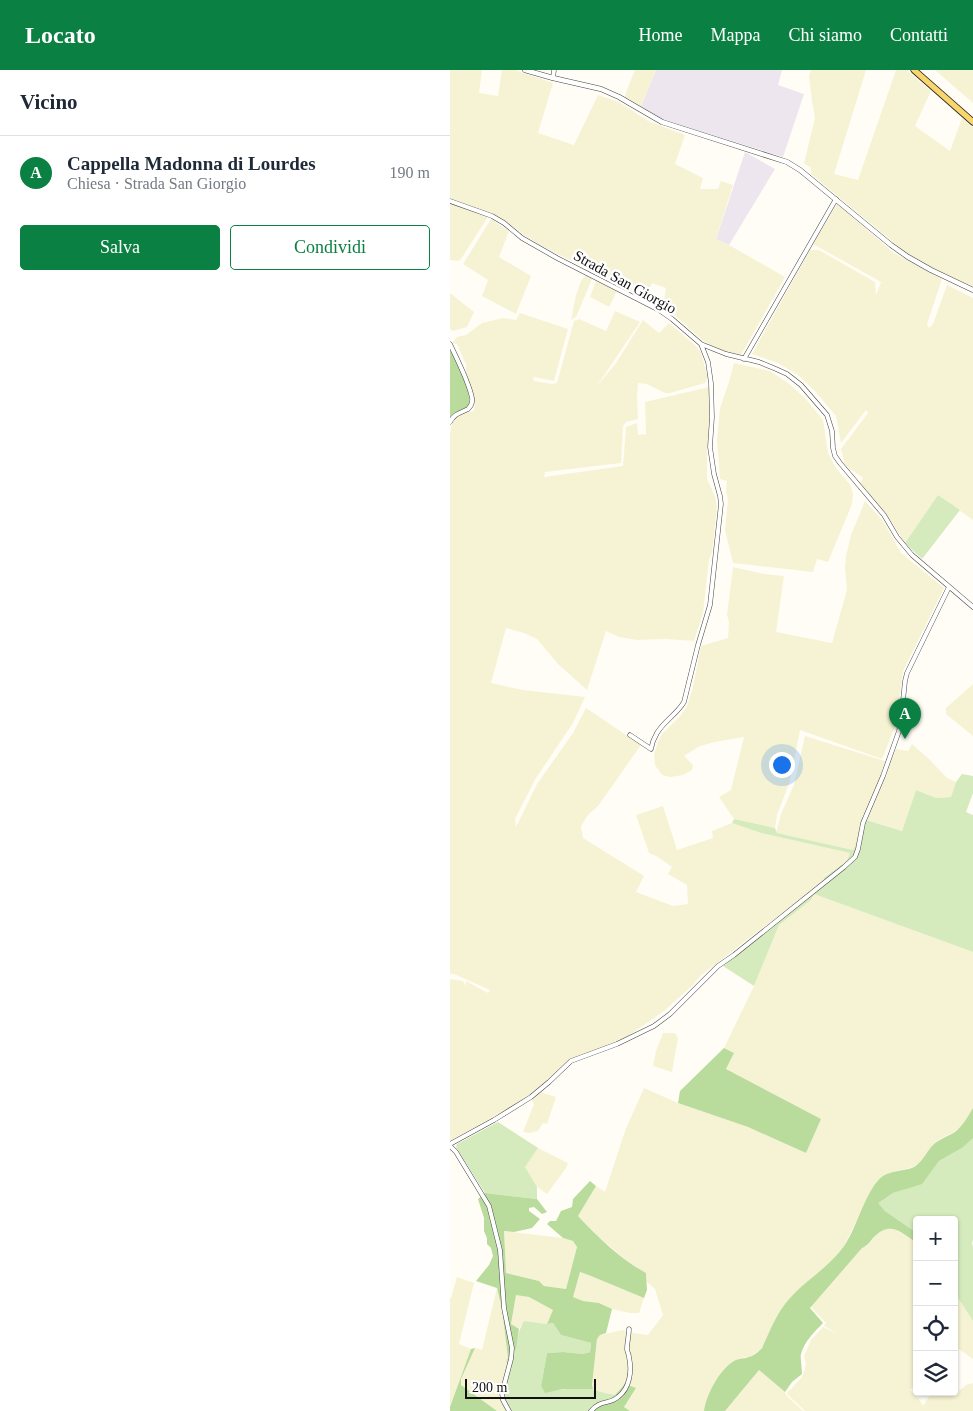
<!DOCTYPE html>
<html lang="it">
<head>
<meta charset="utf-8">
<style>
	:root { --surface:#fff; --page:#f6f6f7; --text:#1f2937; --muted:#747a83; --line:#e0e1e3; --accent:#0b8043 }
	body { margin:0; font-family:"Times New Roman",serif; background:var(--page); color:var(--text) }
	.controls { position:absolute; right:15px; bottom:15px; display:grid; overflow:hidden; border-radius:5px; box-shadow:0 1px 4px #0004 }
	.controls button { width:45px; height:45px; display:grid; place-items:center; padding:0; border:0; border-bottom:1px solid var(--line); background:var(--surface); color:var(--text); font:25px sans-serif }
	.scale { position:absolute; left:15px; bottom:12px; width:131px; box-sizing:border-box; padding-left:5px; border:2px solid #111; border-top:0; font-size:14px; line-height:18px; white-space:nowrap; color:#111; -webkit-text-stroke:4px #fff; paint-order:stroke }
	.you { position:absolute; left:331px; top:694px; width:18px; height:18px; margin:-12px; border:4px solid #fff; border-radius:50%; background:#1a73e8; box-shadow:0 0 0 8px #1a73e833 }
	.badge { display:grid; place-items:center; width:32px; height:32px; border-radius:50%; background:var(--accent); color:#fff; font-size:16px; font-weight:700 }
	.pin { position:absolute; translate:-50% -41px; filter:drop-shadow(0 1px 2px #0008) }
	.pin::after { content:''; position:absolute; top:26px; width:18px; height:15px; background:inherit; clip-path:polygon(0 0,100% 0,50% 100%) }
	.list { margin:0; padding:0; list-style:none }
	h2 { display:flex; justify-content:space-between; align-items:center; height:65px; margin:0; padding:0 20px; font-size:21px }
	h2 small { font-size:16px; font-weight:400; color:var(--muted) }
	.list li { display:grid; grid-template-columns:32px 1fr auto; gap:15px; align-items:center; box-sizing:border-box; height:75px; padding:0 20px; border-top:1px solid var(--line) }
	.list b { display:block; font-size:19px; white-space:nowrap }
	.list p { margin:0; font-size:16px; white-space:nowrap; color:var(--muted) }
	.list em { font-size:16px; font-style:normal; color:var(--muted) }
	.actions { display:flex; gap:10px; padding:15px 20px }
	.actions a { flex:1; padding:11px 0; border:1px solid var(--accent); border-radius:5px; text-align:center; font-size:18px; color:var(--accent) }
	.actions .main { background:var(--accent); color:#fff }
	.icon { flex:none; width:28px; height:28px; fill:none; stroke:currentColor; stroke-width:2; stroke-linecap:round; stroke-linejoin:round }
	.map { position:relative; flex:none; width:523px; height:1341px; overflow:hidden }
	header { display:flex; align-items:center; gap:30px; box-sizing:border-box; height:70px; padding:0 25px; background:var(--accent); color:#fff }
	header strong { font-size:24px }
	nav { display:flex; gap:28px; margin-inline-start:auto; font-size:18px }
	main { display:flex }
	aside { flex:1; background:var(--surface) }
	.map>svg:first-child { display:block }
	.industrial { fill:#eee6ef }
	.farmland { fill:#f6f3d4 }
	.green { fill:#d5ebbd }
	.forest { fill:#b9dc9c }
	.lines { fill:none; stroke-linecap:round; stroke-linejoin:round }
	.minor-casing { stroke:#444; stroke-width:5 }
	.tertiary-casing { stroke:#444; stroke-width:5.5 }
	.primary-casing { stroke:#222; stroke-width:7 }
	.minor { stroke:#fff; stroke-width:4 }
	.tertiary { stroke:#fff; stroke-width:4.5 }
	.primary { stroke:#f9d66b; stroke-width:5.5 }
	.labels { text-anchor:middle; stroke-width:5; stroke-linejoin:round; paint-order:stroke }
	.street-label { font-size:15px; fill:#111; stroke:#fff }
</style>
</head>
<body>
<header>
<strong>Locato</strong>
<nav><a>Home</a><a>Mappa</a><a>Chi siamo</a><a>Contatti</a></nav>
</header>
<main>
<aside>
<h2>Vicino<small></small></h2>
<ul class="list">
<li><span class="badge">A</span><div><b>Cappella Madonna di Lourdes</b><p>Chiesa · Strada San Giorgio</p></div><em>190 m</em></li>
</ul>
<div class="actions"><a class="main">Salva</a><a>Condividi</a></div>
</aside>
<div class="map">
<svg width="523" height="1341" viewBox="0 0 523 1341">
	<rect width="100%" height="100%" fill="#fffdf5"/>
	<path class="industrial" d="M206,0h126l-4,15 26,9 -21,63 -122,-38 -20,-13z
		M295,82l30,17 -46,76 -13,-6z"/>
	<path class="farmland" d="M0,0h32l-3,23 19,3 4,-26h13l38,13 -15,50 36,12 24,-50 21,7 29,19 37,14 -10,29 28,14 -3,11h18l3,-8 12,4 -17,54 13,6 56,32 -44,78 -16,-3 -13,-6 -10,-6 -11,-10 -26,-24 -1,-5 2,-13 -14,-5 -7,15 -101,-51 -20,-12 -18,-14 -13,-7 -34,-11 -9,-5z
		M185,0h21l-15,36 -16,-9 1,-5z
		M361,0h55l-32,104 24,6 38,-110h11l24,21 -16,35 35,25 12,-33 11,9v160l-41,-19 -23,-13 -98,-81v-6l-7,-5 11,-45 -3,-17 -3,-25z
		M485,0h38v33z
		M0,133l38,14 -27,42 -3,2 -8,-1z
		M387,134l57,49 48,26 -15,45 2,4 4,-4 14,-39 26,13v222l-35,-25 -33,48 -19,-29 -26,-30 3,-6 -18,-13 -4,-16 27,-36 -2,-3 -25,33 -5,-27 -22,-26 -16,-15 -20,-12 -26,-9 58,-104h9l56,32 1,13 5,-13 -68,-38z
		M41,149l18,12 -10,26 32,19 -15,38 -34,-18 6,-16 -25,-16z
		M136,205l6,4 -16,38 -5,3 5,-25 5,-14z
		M146,211l21,10 -8,16 -19,-10z
		M0,223l24,19 -7,15 -14,4 -3,-2z
		M165,241l25,11 -43,64 19,-23 27,-43 16,13 10,-10 27,23 5,7 7,25 -3,5 -35,10h-5l-18,-9 -9,-1 -1,14 1,22 -12,3 -3,4 -2,37 -76,9 -1,5 79,-11 3,-39 11,-4 1,12 8,-1 -1,-32 64,-15 1,34 -3,29v29l8,17 2,11 -5,46 -3,6 -6,54 -9,28 -29,-2 -28,1 -18,-3 -13,-6 -19,59 -29,-26 -21,-25 -13,-6 -18,-5 -15,55 32,7 62,7 -12,26 -37,55 -21,41 1,8 21,-43 36,-51 13,-25 55,37 -43,61 -10,9 -7,11 2,12 61,38 -8,16 37,14 15,-2 -1,-19 -19,-11 4,-7 -14,-10 -9,-4 -13,-38 27,-9 14,44 36,-12 -1,-7 20,-8 29,10 89,20 2,3 -5,5 -24,16 2,3 -125,96 -7,9 -29,26 -50,35 -43,13 -30,27 -23,17 -68,38v-162l13,2 3,5v-5l22,12 2,-3 -36,-16h-4v-541l2,-11 6,-6 5,-3 11,-2 1,-7 -9,-31v-8l-9,-21 -5,-1 5,-6 9,-2 16,-12 21,-5 13,2 4,-7 48,16 -14,52 -20,-4 -1,1 1,3 18,3 5,-1 17,-62 5,-2 27,12z
		M284,293l36,8 18,12 17,15 18,22 5,33 8,15 15,18 2,8 -1,10 -24,58 -11,-3 -4,13 -80,-9 -8,-33 3,-30 -2,-10 1,-9 -7,-2 -3,-39 3,-32 9,-26z
		M415,431l18,20 18,32 43,35 -41,83 -7,53 -14,35 -82,-29 -10,51 -13,34 -2,13 -41,-9 -15,-22 12,-7 13,-53 -29,5 -15,4 -16,10 9,9 -1,5 -9,5 -13,2 -8,-2 -7,-10 -1,-10 4,-13 4,-8 19,-19 6,-9 5,-15 9,-45 27,-8 1,-16 -2,-7 6,-48 31,7 20,2 -8,56 56,11 15,-53 -2,-22 1,-12 5,-21z
		M523,614v52l-27,-22v-6z
		M355,666l80,25 -6,20 -13,31 -4,5 -6,27 -3,6 -77,-17 5,-19 13,-29z
		M462,674l17,15 18,19 9,4 -5,15 -15,1 -20,-8 -14,41 -36,-11 30,-71 12,2z
		M364,824l159,58v156l-11,18 -8,6 -14,7 -7,6 -12,16 -8,6 -19,5 -12,5 -9,10 -28,57 -11,16 -20,16 -29,28 -23,44 -12,9h-6l-39,47 -1,7h-74l-6,-4 12,-19 -11,-4 -10,11 -9,-1 -13,-5 -1,-4 5,-46 3,-4 23,-5 4,2 21,3 15,-20 -8,-26 -8,-7 -1,-9 -12,-6 -36,-31 -20,-20 18,-30 9,6 20,-61 19,-43 34,15 70,24 58,26 15,-34 -95,-50 8,-16 -10,-5 30,-62 25,-61 32,-25z
		M213,963h12l3,5 -6,34 -19,-6 3,-15z
		M90,1022l16,5 -9,27 -4,-1 -5,8 -9,2 -6,-1 11,-28 -3,-5z
		M88,1078l30,15 -2,5 -19,26 -10,-7 -13,-20z
		M436,1158h7l24,15v140l-7,7 9,9 4,7 9,-14h22v-2l4,2 8,-7 7,-2v28h-168l-18,-17v-1l15,-16 2,-5 2,-8 -2,-8 7,-16 12,-13 15,7 -14,-8 2,-3 -15,-16 51,-60h4l10,-12z
		M54,1161l59,7 10,3 4,6 -11,42 -22,-3 -5,-5 -33,-8z
		M130,1202l11,4 53,22 -5,15h-9l-18,-4 -13,-6 -16,-2 -11,-4z
		M7,1207l17,6 -15,61 12,5 -21,58v-109h1z
		M47,1218l5,21 6,49 -9,40 6,13h-8l-36,-26v-6l14,-31 7,2z
		M504,1222l19,29v38l-16,-11 -3,2z
		M66,1224l13,3 25,13 -7,14 -23,-3 -5,8 -8,-4z
		M309,1300l26,22 1,3 17,16h-78z"/>
	<path class="green" d="M488,425l22,15 -38,49 -17,-16z
		M512,704l11,2v17l-7,19 7,3v137l-159,-58 -3,6 -32,25 -25,61 -31,-20 104,-84 -4,-4 24,-17 3,-8 -89,-20 -29,-10 2,-4 41,9 2,5 76,17 3,-6 6,-27 4,3 36,11 14,-41 20,8 15,-1 5,-15z
		M48,1052l40,26 -13,19 12,20v12l-52,-6 -29,-46 1,-3z
		M523,1067v103l-1,3 1,4v74l-19,-29v-72h-37v13l-32,-22 -8,-8 16,-10 29,-10 17,-22 23,-13z
		M74,1251l23,3 6,-1 8,12 30,8 -1,9 -7,2 -20,-2 -16,1 -6,33 4,6c13,-2 38,-6 50,-2 7,2 12,4 20,5l-18,11 -4,5h-88l-6,-13 8,-33 -1,-5c13,-13 9,-24 18,-39z"/>
	<path class="forest" d="M0,279c7,14 22,41 19,57l-14,7 -5,6z
		M274,978l10,5 -8,16 95,50 -15,34 -58,-26 -70,-24 2,-12z
		M523,1038v30l-11,10 -23,13 -17,23 -29,9 -15,10 7,8 32,22v10c-16,-10 -26,-23 -43,-6 -4,4 -6,9 -12,11l-52,60 13,15c-8,8 -19,19 -22,31 -1,4 1,14 1,20l-10,8 -7,10 -26,-22 -34,41h-21c2,-16 16,-42 30,-50 5,-3 10,-2 15,-4 5,-1 10,-6 13,-9 7,-15 13,-31 23,-44 17,-22 43,-35 59,-58 13,-18 22,-58 39,-70 9,-5 19,-5 29,-8 9,-4 14,-15 20,-22 7,-7 15,-9 23,-14 8,-6 13,-16 18,-24z
		M140,1111l6,5 -18,30c20,21 42,43 68,57l1,17 -3,8 -53,-22 -11,-4 -7,25 10,4 16,2 13,6 -6,24 -6,2 -3,4 -5,46 1,4h-30l-18,4 -4,-7 6,-33 16,-1 20,2 7,-2 1,-9 -30,-8 -8,-12 -6,1 6,-14 -24,-13 -13,-2 -5,29 8,5 -3,19 -8,10 -6,-49 -5,-21 -21,-7 13,-16 4,-9 -2,-8 -4,-4v-6l-3,-7v-13l-6,-19 7,-6 52,6 10,13 -5,2 -8,-7 -5,1v3l11,8 -8,9 -18,4 -10,-1 2,42 33,8 5,5 22,3 11,-42 -4,-6 -10,-3 -16,-14 3,-3h6l5,-10 11,-4 1,-8z
		M25,1278l-14,31v6l36,26h-47v-4l21,-58z
		M175,1314l11,4 -12,19 6,4h-37l4,-5 18,-11z"/>
	<g class="lines">
		<g class="minor-casing">
			<path id="minor" d="M103,8l1,-8
				M0,131l42,15 12,7 18,15 35,20 102,52 13,9 29,25 25,10 33,8 17,7 11,5 14,11 26,30 5,16 1,17 2,8 5,7 44,52 13,22 15,18 61,52
				M0,274c7,15 19,38 22,54 1,5 -1,8 -4,11 -8,4 -14,5 -18,13
				M294,289l92,-160
				M180,665l21,14c1,-6 3,-11 6,-16 7,-12 20,-19 27,-31l14,-57 12,-40 11,-101 -1,-8 -6,-22 -4,-27 2,-30 -1,-34 -3,-21 -7,-18
				M0,1074l44,-24 37,-23 18,-15 22,-21 46,-17 37,-18 16,-12 48,-48 16,-11 110,-88 11,-10 3,-8 5,-26 20,-47 16,-45 2,-11 4,-39 2,-8 42,-86
				M0,1076l6,6 33,54 11,44 4,58 8,40 -1,11 -9,34 1,7 6,11
				M141,1341c10,-12 18,-6 27,-14 12,-9 14,-26 11,-40 0,-3 -2,-5 -2,-8 0,-7 2,-13 2,-20"/>
		</g>
		<g class="tertiary-casing">
			<path id="tertiary" d="M75,0l28,8 48,11 18,8 43,25 125,40 13,8 91,75 17,12 23,13 42,20"/>
		</g>
		<g class="primary-casing">
			<path id="primary" d="M464,0l59,52"/>
		</g>
		<use href="#minor" class="minor"/>
		<use href="#tertiary" class="tertiary"/>
		<use href="#primary" class="primary"/>
	</g>
	<g class="labels">
		<g class="street-label">
			<text transform="translate(175 212) rotate(29)" y="5">Strada San Giorgio</text>
		</g>
	</g>
</svg>
<div class="controls">
<button>+</button>
<button>−</button>
<button><svg class="icon" aria-label="locate" viewBox="0 0 24 24"><circle cx="12" cy="12" r="6"/><path d="M12 2v4M12 18v4M2 12h4M18 12h4"/></svg></button>
<button><svg class="icon" aria-label="layers" viewBox="0 0 24 24"><path d="M12 4l9 5-9 5-9-5zM3 14l9 5 9-5"/></svg></button>
</div>
<div class="scale">200 m</div>
<div class="you"></div>
<div class="pin badge" style="left:455px;top:669px">A</div>
</div>
</main>
</body>
</html>
